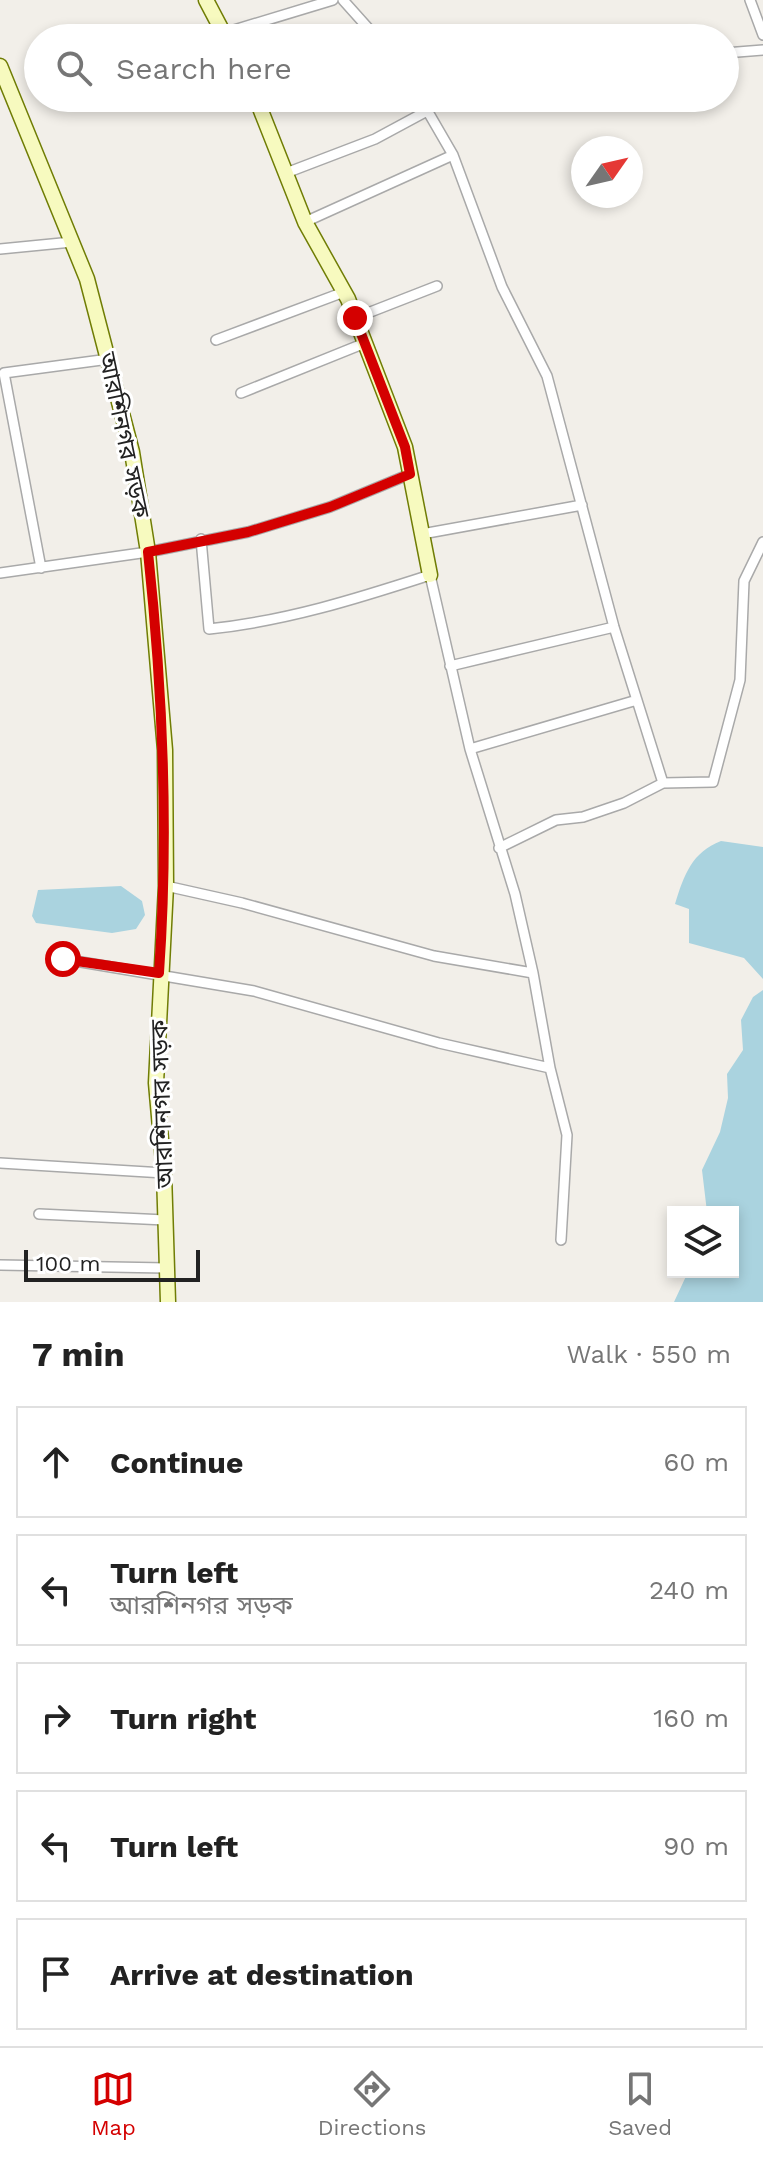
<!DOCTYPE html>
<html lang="en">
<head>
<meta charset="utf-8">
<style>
	:root { --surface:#fff; --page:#f6f6f6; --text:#222; --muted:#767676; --line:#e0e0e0; --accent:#d40000 }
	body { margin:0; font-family:"Work Sans","Noto Sans Bengali",sans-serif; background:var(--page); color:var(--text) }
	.controls { position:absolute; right:24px; bottom:24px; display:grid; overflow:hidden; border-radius:0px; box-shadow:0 4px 12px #0003 }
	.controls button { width:72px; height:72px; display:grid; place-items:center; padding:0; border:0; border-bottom:2px solid var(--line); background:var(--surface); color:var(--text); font:40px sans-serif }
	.compass { position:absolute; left:571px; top:136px; width:72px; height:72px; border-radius:50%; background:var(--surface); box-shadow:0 4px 12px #0003; rotate:56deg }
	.scale { position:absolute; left:24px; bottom:20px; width:176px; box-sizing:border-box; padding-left:8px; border:4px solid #222; border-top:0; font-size:22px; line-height:28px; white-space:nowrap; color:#222; -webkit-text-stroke:6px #fff; paint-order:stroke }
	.stop { position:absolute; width:24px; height:24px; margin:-18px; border:6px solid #d40000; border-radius:50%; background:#fff }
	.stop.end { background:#d40000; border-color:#fff; box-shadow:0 2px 8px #0008 }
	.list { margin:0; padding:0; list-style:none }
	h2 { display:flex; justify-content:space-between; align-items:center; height:104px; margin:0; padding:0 32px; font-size:34px }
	h2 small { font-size:26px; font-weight:400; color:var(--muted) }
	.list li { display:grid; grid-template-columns:52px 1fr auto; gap:24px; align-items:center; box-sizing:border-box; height:112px; margin:0 16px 16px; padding:0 16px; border:2px solid var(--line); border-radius:0px }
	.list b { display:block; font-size:30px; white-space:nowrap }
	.list p { margin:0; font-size:26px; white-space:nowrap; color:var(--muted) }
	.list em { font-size:26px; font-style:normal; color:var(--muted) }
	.icon { flex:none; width:44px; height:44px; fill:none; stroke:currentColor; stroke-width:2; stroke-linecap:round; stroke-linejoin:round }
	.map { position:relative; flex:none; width:763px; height:1302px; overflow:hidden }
	.search { position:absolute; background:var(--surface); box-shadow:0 4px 12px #0003; left:24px; right:24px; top:24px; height:88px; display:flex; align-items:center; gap:20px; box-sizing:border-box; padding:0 28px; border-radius:44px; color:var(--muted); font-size:30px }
	.sheet { height:744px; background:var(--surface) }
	nav { display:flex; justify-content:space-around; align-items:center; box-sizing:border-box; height:112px; border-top:2px solid var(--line); background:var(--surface); font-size:22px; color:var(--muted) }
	nav a { display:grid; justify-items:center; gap:4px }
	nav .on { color:var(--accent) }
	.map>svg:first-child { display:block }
	.water { fill:#aad3df }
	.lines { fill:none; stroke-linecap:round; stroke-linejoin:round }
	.street-casing { stroke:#a9a9a9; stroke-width:12 }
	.secondary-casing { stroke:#707d05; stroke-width:17 }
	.street { stroke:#fff; stroke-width:9 }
	.secondary { stroke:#f7fabf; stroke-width:14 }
	.route { stroke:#d40000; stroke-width:10 }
	.labels { text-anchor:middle; stroke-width:6; stroke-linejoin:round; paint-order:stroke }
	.street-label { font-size:24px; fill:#222; stroke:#fff }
</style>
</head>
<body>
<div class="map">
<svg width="763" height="1302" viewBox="0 0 763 1302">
	<rect width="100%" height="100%" fill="#f2efe9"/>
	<path class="water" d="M721,841l42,6v132l-19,-21 -55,-15v-34l-14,-5c9,-29 17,-52 46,-63z
		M121,886l21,15 3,14 -9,14 -24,4 -76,-10 -4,-7 6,-26z
		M763,990v312h-89l14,-30h45v-60h-26l-5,-42 18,-38 8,-34 -1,-24 16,-24 -2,-30 12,-23z"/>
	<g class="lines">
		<g class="street-casing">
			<path id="street" d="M343,0l34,38
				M750,0l13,35
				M224,33l109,-33
				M725,53l38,-3
				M420,98l33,57 49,132 45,89 67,251 49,156 50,-1 27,-102 4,-99 19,-39
				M259,105l20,-7
				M286,173l89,-34 52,-28
				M305,222l148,-67
				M0,249l72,-7
				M355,318l82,-32
				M216,340l128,-48
				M241,393l124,-50
				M422,534l160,-29
				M201,539l8,90c77,-8 147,-30 221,-54l40,174 45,145 18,79
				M41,568l-37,-195 105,-14
				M0,573l148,-21 100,-20 82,-25 80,-33
				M450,666l164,-39
				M470,749l167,-49
				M499,848l57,-28 27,-3 41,-14 39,-20
				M63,959l191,32 185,52 111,25 -17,-95 -99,-17 -192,-53 -76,-17
				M550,1068l17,67 -6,105
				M0,1163l164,10
				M39,1214l126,6
				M0,1265l166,3"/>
		</g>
		<g class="secondary-casing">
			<path id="secondary" d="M206,0l20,38
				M0,66l87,213 45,173 16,100 17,198 1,136 -10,197 8,90 4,129
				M256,98l49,124 43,77 57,148 25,128"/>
		</g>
		<use href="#street" class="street"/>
		<use href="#secondary" class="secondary"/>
	</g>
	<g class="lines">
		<path class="route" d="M63,959l96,14c10,-141 4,-281 -11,-421l100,-20 82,-25 80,-33 -5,-27 -50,-129"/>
	</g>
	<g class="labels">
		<g class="street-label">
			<text transform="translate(124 435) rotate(78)" y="8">আরশিনগর সড়ক</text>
			<text transform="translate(162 1104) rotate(-92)" y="8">আরশিনগর সড়ক</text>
		</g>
	</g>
</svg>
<div class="controls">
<button><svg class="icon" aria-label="layers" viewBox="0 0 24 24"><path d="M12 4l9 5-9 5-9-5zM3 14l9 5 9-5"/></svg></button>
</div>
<svg class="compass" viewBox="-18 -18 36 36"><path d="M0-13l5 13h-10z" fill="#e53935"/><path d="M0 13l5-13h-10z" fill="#767676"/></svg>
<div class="scale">100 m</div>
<div class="stop" style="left:63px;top:959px"></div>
<div class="stop end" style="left:355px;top:318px"></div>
<div class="search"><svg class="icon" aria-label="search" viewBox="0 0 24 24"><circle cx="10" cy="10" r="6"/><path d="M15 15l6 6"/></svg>Search here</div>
</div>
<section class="sheet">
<h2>7 min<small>Walk · 550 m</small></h2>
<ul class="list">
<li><svg class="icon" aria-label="ahead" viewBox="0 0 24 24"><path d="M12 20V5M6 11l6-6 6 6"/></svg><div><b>Continue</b></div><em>60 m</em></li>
<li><svg class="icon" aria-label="left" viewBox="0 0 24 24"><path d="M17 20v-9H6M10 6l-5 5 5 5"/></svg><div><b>Turn left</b><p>আরশিনগর সড়ক</p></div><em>240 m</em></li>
<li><svg class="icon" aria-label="right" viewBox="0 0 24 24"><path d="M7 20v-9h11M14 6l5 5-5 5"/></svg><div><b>Turn right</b></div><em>160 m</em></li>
<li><svg class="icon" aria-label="left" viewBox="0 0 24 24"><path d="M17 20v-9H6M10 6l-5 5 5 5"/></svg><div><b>Turn left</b></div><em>90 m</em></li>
<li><svg class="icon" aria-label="arrive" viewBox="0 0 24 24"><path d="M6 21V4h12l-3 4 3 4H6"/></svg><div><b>Arrive at destination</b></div></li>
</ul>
</section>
<nav>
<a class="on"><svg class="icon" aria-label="map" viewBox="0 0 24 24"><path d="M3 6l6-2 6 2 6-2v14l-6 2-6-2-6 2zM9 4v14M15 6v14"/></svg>Map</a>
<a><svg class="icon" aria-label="directions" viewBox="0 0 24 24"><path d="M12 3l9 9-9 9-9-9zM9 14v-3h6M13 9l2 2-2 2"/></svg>Directions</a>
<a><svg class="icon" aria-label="saved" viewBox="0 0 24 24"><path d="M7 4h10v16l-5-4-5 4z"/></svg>Saved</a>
</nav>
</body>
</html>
